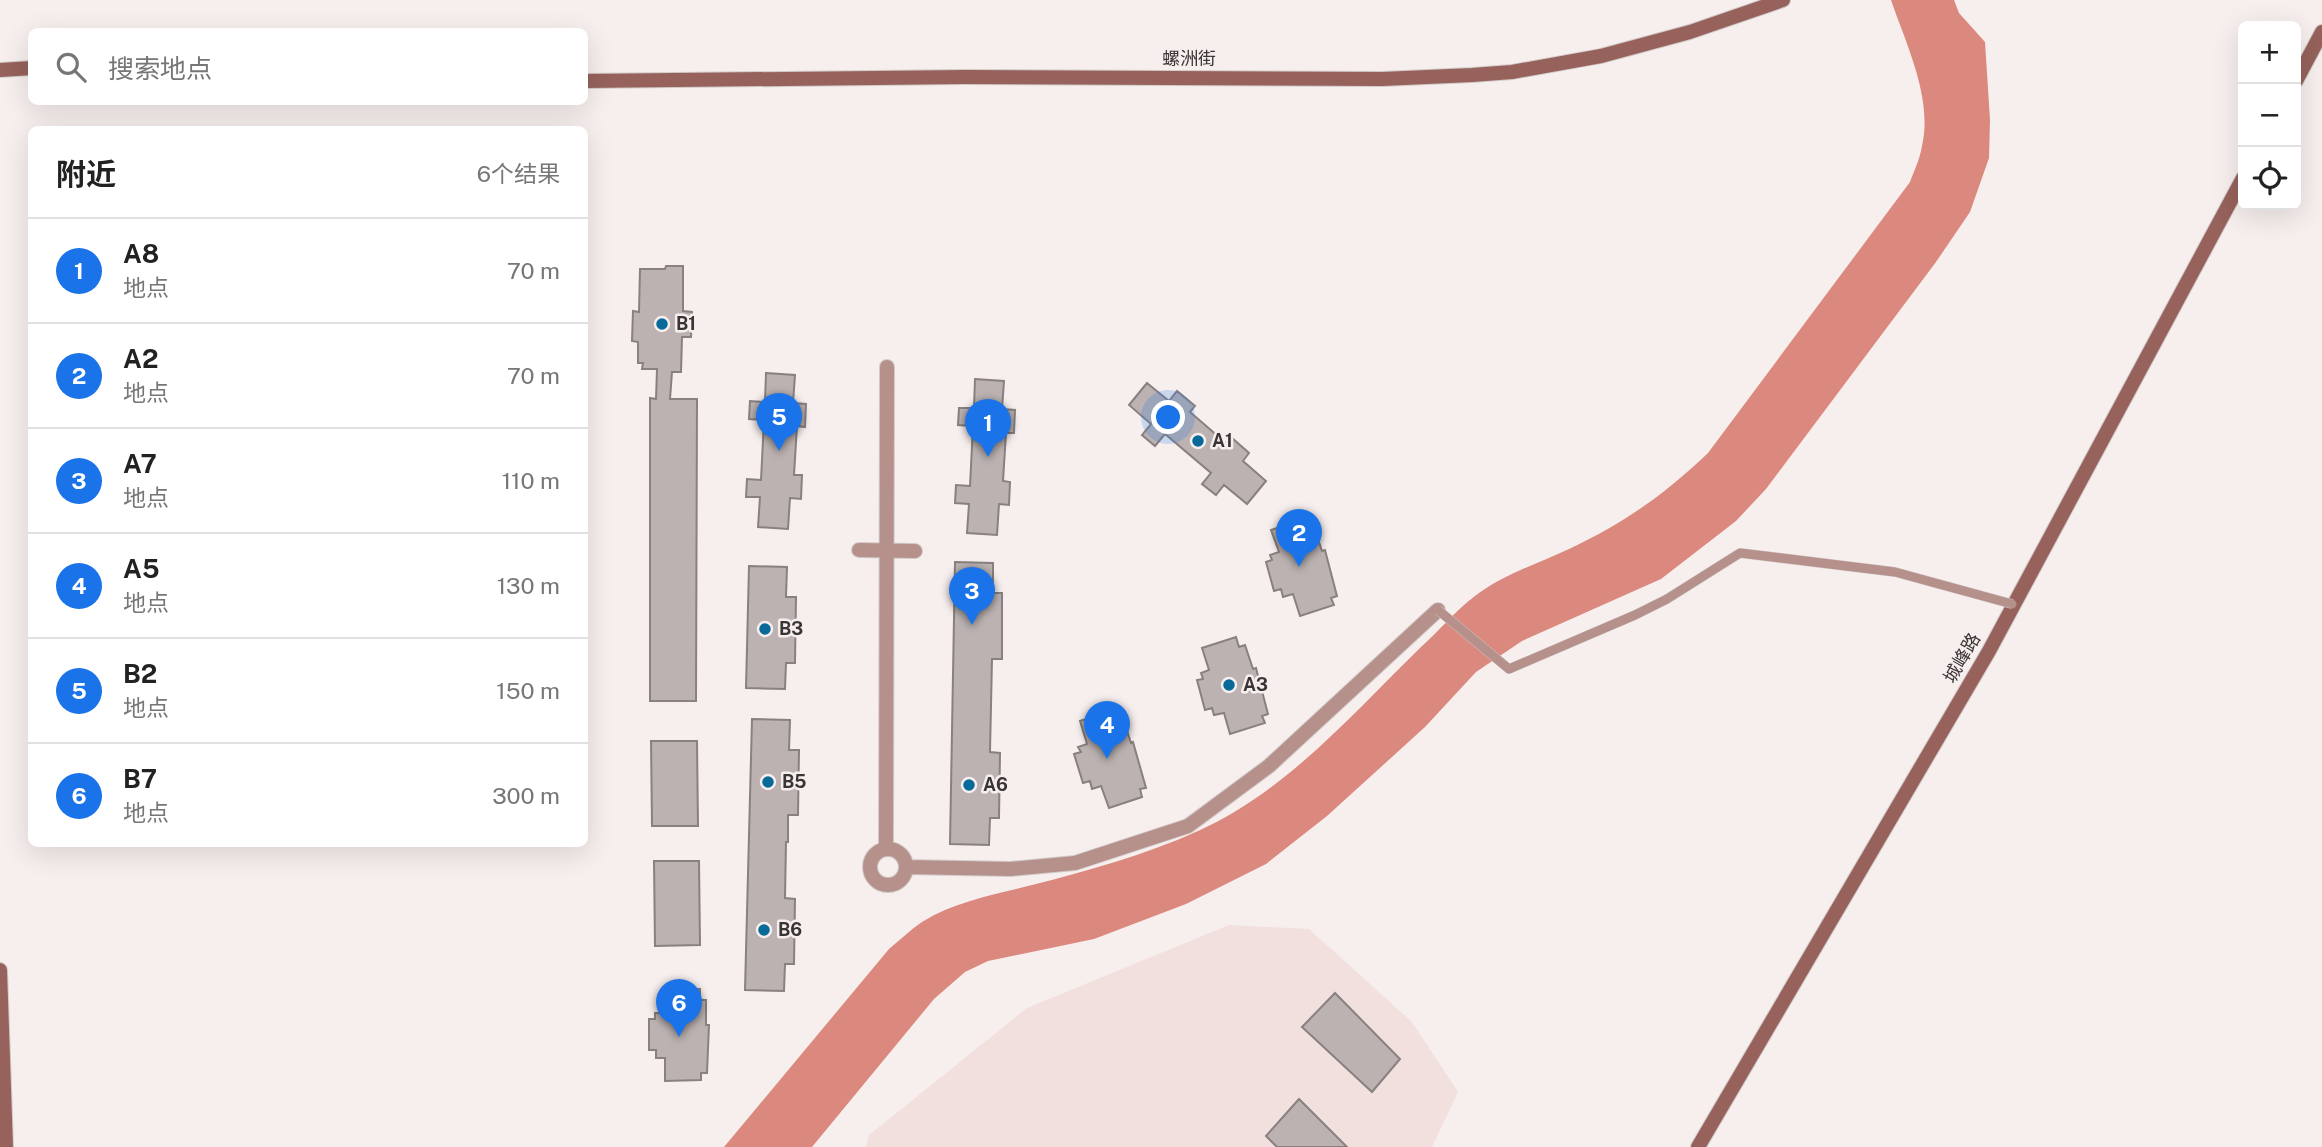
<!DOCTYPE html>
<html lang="zh">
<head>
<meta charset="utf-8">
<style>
	:root { --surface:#fff; --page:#f6f6f6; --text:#222; --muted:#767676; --line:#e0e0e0; --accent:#1a73e8 }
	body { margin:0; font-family:"Public Sans","Noto Sans SC",sans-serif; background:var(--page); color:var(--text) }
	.controls { position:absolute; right:21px; top:21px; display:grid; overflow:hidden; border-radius:10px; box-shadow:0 7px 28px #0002 }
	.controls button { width:63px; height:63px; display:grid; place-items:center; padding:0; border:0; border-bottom:2px solid var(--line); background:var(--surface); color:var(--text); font:35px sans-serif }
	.you { position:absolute; left:1169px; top:418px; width:24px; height:24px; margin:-18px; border:5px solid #fff; border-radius:50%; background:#1a73e8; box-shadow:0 0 0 10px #1a73e833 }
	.badge { display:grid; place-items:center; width:46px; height:46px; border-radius:50%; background:var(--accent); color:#fff; font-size:23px; font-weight:700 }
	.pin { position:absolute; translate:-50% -58px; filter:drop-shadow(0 2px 4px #0008) }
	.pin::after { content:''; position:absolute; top:37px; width:24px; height:21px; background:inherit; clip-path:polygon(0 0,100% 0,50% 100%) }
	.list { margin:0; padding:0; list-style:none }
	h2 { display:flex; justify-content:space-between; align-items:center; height:91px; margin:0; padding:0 28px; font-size:30px }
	h2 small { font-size:23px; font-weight:400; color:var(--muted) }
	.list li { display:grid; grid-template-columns:46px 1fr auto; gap:21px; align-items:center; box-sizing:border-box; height:105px; padding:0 28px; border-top:2px solid var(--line) }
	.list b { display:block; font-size:26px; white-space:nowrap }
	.list p { margin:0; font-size:23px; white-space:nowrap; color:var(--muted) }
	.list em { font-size:23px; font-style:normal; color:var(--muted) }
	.icon { flex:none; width:38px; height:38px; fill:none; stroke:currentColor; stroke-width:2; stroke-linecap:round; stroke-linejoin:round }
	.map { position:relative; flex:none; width:2322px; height:1147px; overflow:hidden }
	.search { position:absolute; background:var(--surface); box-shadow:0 7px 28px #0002; left:28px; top:28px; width:560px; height:77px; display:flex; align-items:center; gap:18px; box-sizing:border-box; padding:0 24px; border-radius:10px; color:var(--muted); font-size:26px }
	.panel { position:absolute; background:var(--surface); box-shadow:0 7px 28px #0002; left:28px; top:126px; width:560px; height:721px; border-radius:10px }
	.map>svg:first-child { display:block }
	.built { fill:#f2e0de }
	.water { fill:#db897e }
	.building { fill:#bbb2b1; stroke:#888180; stroke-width:2 }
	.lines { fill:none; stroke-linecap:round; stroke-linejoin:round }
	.street-casing { stroke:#d1cac8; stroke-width:16 }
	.secondary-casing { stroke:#d1cac8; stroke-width:16 }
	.street { stroke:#b6918b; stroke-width:14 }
	.secondary { stroke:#96625b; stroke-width:14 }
	.lane-bridge-casing { stroke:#d1cac8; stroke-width:10; stroke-linecap:butt }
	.lane-bridge { stroke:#b6918b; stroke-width:9 }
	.poi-dot { fill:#086a98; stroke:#f7efed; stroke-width:2.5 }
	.labels { text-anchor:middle; stroke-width:5; stroke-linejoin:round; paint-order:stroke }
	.street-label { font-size:18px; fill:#383534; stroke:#f7efed }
	.poi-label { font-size:18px; font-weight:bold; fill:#383534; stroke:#f7efed; text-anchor:start }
</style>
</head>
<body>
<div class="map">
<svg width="2322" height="1147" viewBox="0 0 2322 1147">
	<rect width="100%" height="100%" fill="#f7efed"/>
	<path class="built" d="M1229,925l80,4 103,93 46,70 -26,55h-566l3,-12 158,-127z"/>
	<path class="water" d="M1891,0h63l5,13 26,29 5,78 -1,38 -19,54 -34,50 -170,227 -30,32 -75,58 -139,62 -46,31 -51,55 -98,89 -61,48 -80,40 -92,35 -106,22 -23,11 -31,27 -122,148h-88l165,-198c11,-9 21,-19 33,-27 34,-21 72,-27 110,-37 55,-14 113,-30 166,-54 89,-40 154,-117 223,-184 18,-16 34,-36 54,-51 29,-22 62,-32 94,-47 55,-26 95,-54 139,-96l202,-271c4,-11 10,-23 12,-36 11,-48 -16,-102 -31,-146z"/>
	<path class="building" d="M666,266h17v45l9,1 -1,25h-9l-1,35h-9l-2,27h27l-1,302h-46v-303l6,1 1,-30h-15l1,-6h-5v-21l-6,-1 1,-30 6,1 1,-43h25z
		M766,373l29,2 -2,28 13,1 -1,23 -8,-1 -3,49h8l-1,24 -11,-1 -2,31 -30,-2 2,-30h-14l1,-18 14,1 3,-60 -15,-1 1,-18 15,1z
		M975,379l29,2 -2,28 13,1 -1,23h-8l-3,48 7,1 -1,23 -10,-1 -2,31 -30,-2 2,-29 -14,-1 1,-18 14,1 3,-60 -15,-1 1,-17h15z
		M1147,383l22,18 8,-10 18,15 -5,6 37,32 5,-6 17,15 -6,8 23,20 -19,23 -23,-19 -8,10 -14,-11 9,-11 -46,-39 -10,12 -13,-11 9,-11 -22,-19z
		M1305,519l3,10 6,-2 8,24 3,-1 12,46 -6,2 3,7 -34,11 -7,-22 -10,3 -2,-8 -7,2 -8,-29 6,-2 -2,-5 9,-3 -8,-22z
		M955,562l38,1v30h9v66h-10l-2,93 10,1 -1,65h-9l-1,27 -39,-1z
		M749,566l38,1 -1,30h10l-1,66h-9l-1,26 -39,-1z
		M1236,637l3,10 6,-2 8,24 3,-1 12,46 -6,2 3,7 -35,11 -6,-21 -10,2 -2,-7 -7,2 -8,-30 6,-1 -2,-6 8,-3 -7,-22z
		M1114,710l3,10 6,-2 8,25 2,-1 13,46 -6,1 2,8 -33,11 -8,-22 -9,3 -2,-8 -7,2 -9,-29 7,-2 -3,-5 9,-3 -7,-23z
		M752,719l38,1 -1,30h10l-1,65h-10v27h-2l-1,56 10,1 -1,65h-9l-1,27 -39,-1z
		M651,741h46l1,85h-46z
		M654,861h45l1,84 -45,1z
		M700,989v11h6v25h3l-2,48h-6v7l-36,1v-23h-9v-8h-7v-31h6v-6h9v-23z
		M1335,993l65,66 -28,33 -70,-65z
		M1299,1099l48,48h-70l-11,-11z"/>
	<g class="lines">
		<g class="street-casing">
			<path id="street" d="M859,550l56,1
				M886,849l1,-482
				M870 867a18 18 0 1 1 36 0a18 18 0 1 1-36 0Z
				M906,867l104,2 65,-6 113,-37 81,-60 169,-156"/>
		</g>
		<g class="secondary-casing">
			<path id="secondary" d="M0,70l32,-2
				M584,81l380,-4 418,2 90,-4 40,-3 89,-16 89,-24 93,-32
				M2296,81l26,-49
				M0,970l6,177
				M1698,1147l291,-496 254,-473"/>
		</g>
		<use href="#street" class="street"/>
		<use href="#secondary" class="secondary"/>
		<g class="lane-bridge-casing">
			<path id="lane-bridge" d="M1438,610l71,59 126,-54 32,-16 73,-46 155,19 117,32"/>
		</g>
		<use href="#lane-bridge" class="lane-bridge"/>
	</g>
	<g class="poi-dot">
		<circle cx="662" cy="324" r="7"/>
		<circle cx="1198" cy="441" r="7"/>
		<circle cx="765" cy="629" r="7"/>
		<circle cx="1229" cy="685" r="7"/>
		<circle cx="768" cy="782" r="7"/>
		<circle cx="969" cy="785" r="7"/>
		<circle cx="764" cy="930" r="7"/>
	</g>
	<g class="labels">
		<g class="street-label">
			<text x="1189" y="65">螺洲街</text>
			<text transform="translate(1962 658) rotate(-60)" y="6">城峰路</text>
		</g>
		<g class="poi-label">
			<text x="676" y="330">B1</text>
			<text x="1212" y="447">A1</text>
			<text x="779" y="635">B3</text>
			<text x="1243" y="691">A3</text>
			<text x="782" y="788">B5</text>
			<text x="983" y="791">A6</text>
			<text x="778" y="936">B6</text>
		</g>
	</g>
</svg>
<div class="controls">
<button>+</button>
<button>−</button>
<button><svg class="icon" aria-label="locate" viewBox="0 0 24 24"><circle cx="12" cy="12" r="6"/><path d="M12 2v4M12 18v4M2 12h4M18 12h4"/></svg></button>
</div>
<div class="you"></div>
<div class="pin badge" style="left:988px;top:457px">1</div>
<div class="pin badge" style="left:1299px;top:567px">2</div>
<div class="pin badge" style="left:972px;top:625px">3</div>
<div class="pin badge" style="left:1107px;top:759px">4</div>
<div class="pin badge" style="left:779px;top:451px">5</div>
<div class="pin badge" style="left:679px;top:1037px">6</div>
<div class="search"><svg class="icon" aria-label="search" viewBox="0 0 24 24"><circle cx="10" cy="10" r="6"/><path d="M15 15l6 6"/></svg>搜索地点</div>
<section class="panel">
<h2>附近<small>6个结果</small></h2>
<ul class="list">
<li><span class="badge">1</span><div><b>A8</b><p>地点</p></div><em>70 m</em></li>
<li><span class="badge">2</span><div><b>A2</b><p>地点</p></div><em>70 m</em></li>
<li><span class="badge">3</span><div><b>A7</b><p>地点</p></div><em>110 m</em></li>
<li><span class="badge">4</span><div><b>A5</b><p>地点</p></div><em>130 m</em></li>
<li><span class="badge">5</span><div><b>B2</b><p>地点</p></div><em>150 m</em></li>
<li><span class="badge">6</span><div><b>B7</b><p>地点</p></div><em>300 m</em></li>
</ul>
</section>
</div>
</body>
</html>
